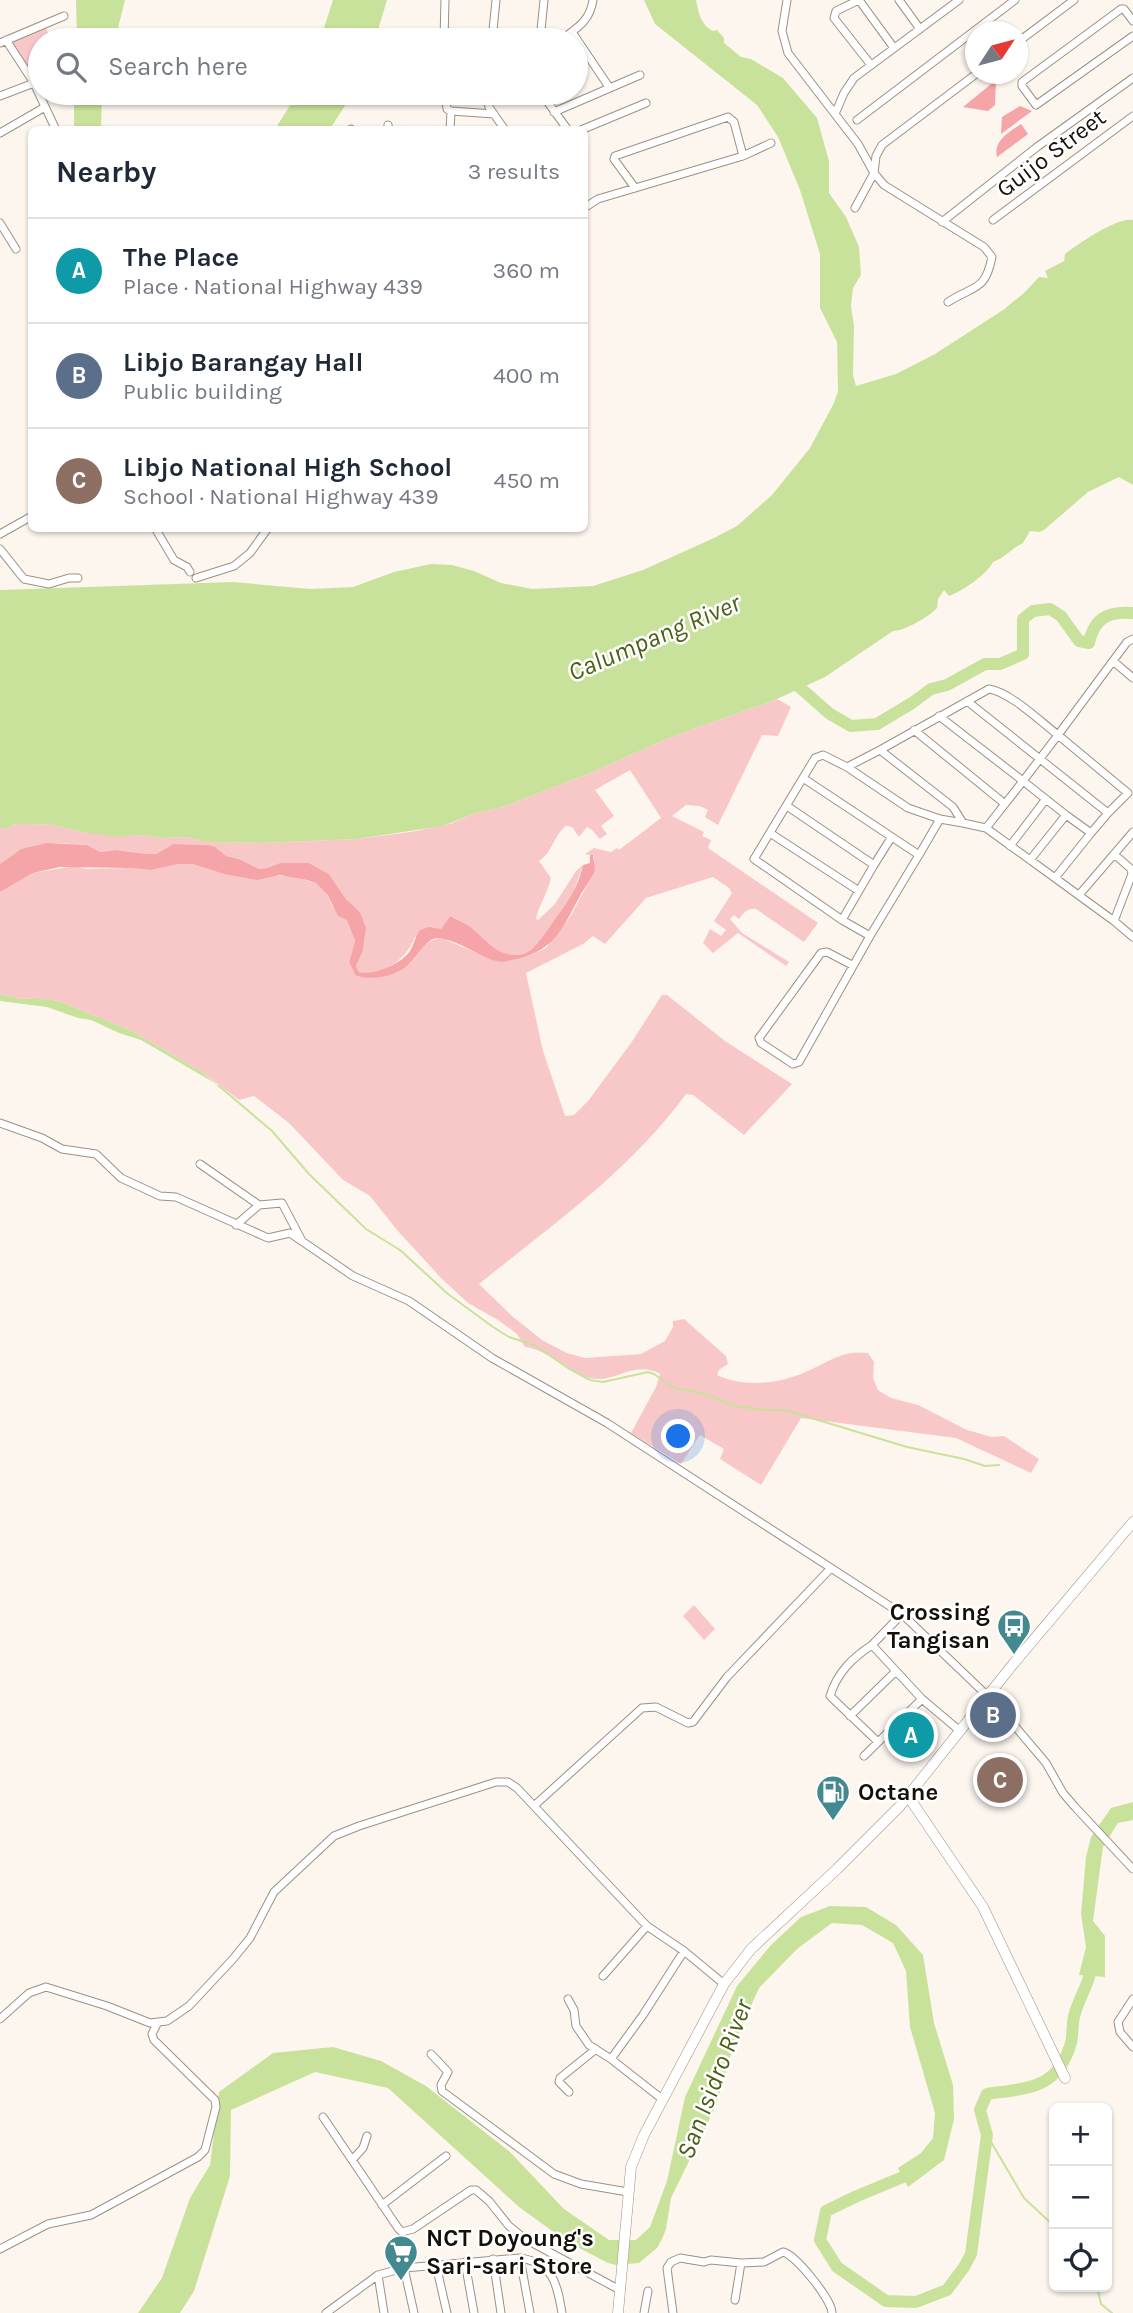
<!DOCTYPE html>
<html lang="en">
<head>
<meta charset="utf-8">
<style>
	:root { --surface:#fff; --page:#f6f6f7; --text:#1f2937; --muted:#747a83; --line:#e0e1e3; --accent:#428990 }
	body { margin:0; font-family:Karla,sans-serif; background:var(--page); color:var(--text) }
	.controls { position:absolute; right:21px; bottom:21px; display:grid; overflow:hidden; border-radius:10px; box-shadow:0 2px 5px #0004 }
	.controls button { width:63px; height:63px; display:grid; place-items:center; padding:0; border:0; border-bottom:2px solid var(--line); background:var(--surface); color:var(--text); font:35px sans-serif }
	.compass { position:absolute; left:965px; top:21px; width:63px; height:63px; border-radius:50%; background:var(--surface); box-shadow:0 2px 5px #0004; rotate:54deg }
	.you { position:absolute; left:679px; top:1437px; width:24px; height:24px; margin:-18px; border:5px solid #fff; border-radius:50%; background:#1a73e8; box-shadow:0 0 0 10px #1a73e833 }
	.badge { display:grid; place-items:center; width:46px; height:46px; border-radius:50%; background:var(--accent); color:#fff; font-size:23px; font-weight:700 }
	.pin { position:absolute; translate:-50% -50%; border:4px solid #fff; box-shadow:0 2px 7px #0006 }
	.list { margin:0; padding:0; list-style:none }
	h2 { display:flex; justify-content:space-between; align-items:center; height:91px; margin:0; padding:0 28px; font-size:30px }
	h2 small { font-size:23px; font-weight:400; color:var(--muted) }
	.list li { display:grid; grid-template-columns:46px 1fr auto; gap:21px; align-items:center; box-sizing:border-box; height:105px; padding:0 28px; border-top:2px solid var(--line) }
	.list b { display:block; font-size:26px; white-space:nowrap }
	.list p { margin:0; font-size:23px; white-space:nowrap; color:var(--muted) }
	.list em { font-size:23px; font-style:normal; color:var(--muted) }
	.icon { flex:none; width:38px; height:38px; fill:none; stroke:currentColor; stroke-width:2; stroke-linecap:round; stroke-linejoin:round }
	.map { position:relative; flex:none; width:1133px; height:2313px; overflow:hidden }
	.search { position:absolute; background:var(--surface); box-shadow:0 2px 5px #0004; left:28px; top:28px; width:560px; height:77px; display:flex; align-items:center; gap:18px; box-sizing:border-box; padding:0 24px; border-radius:38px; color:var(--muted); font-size:26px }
	.panel { position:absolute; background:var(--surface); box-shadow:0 2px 5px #0004; left:28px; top:126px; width:560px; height:406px; border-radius:10px }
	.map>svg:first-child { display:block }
	.green { fill:#f8c8c9 }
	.forest { fill:#f5a4a7 }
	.water { fill:#c9e29b }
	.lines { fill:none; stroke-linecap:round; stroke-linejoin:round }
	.stream { stroke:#c9e29b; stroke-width:2 }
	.river { stroke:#c9e29b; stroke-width:12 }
	.minor-casing { stroke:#9e9080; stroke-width:9 }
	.major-casing { stroke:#9e9080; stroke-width:11 }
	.minor { stroke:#fff; stroke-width:7 }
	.major { stroke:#fff; stroke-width:10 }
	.labels { text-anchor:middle; stroke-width:5; stroke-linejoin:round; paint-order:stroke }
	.street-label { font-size:24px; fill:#15100a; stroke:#fff }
	.poi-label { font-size:24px; font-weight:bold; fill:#15100a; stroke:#fff; text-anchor:start }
	.water-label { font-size:26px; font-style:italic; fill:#4c6015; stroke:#fff }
</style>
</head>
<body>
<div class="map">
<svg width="1133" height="2313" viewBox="0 0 1133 2313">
	<rect width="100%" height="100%" fill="#fdf6ef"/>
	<path class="green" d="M46,27l4,13h-10l-1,48 -28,-45z
		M777,699l14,8 -13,29 -16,-1 -44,90 -13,-8 3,-7 -8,-4 -14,-1 -14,11 32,16 -2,4 9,4 -3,8 110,75 -14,19 -48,-33c-9,-1 -12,4 -17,10l-5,-4 -4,4 12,14 47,29 -3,4 -48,-33 -25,20 -10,-10 7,-14 11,7 5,-6 -12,-9 18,-28 -3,-5 -16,-11 -67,21 -41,46 -12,-8 -10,8 -57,29 17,78 22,65 9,-1 14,-14 43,-58 31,-48h5l58,46 67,43 -48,51 -51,-40 -7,-1c-55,76 -135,132 -207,190l33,32 30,24 25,13 18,5 56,-4 24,-13 8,-14v-6l11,-2 42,37 2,8 -9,6 -2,5c30,14 67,8 95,-6 21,-10 33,-19 56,-16l6,9 -1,16 5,12 13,8 27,7 49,25 25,7 12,-1 35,23 -8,14 -75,-35 -155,-20 -40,67 -41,-26 4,-10 -24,-14 -19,29 -50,-31 25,-46 4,-13c-26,-15 -45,10 -70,4 -20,-6 -44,-29 -65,-31l-8,-13 -19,-14 -30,-17 -27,-25 -44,-48 -27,-34 -27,-16 -54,-57 -35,-27 -15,4 -37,-28 -70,-41 -73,-30 -21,-3 -17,1 -21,-5v-102l33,-19 42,-7 11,3 42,-1 23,2 27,-6h14l32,10 67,2 25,7 6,5 5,6 5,12 15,13 8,22 -6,21 6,13c17,2 35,4 50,-7 14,-11 18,-31 39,-29l51,22 19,-2 19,-5 13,-6 24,-31 23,-43 1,-18 -9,-2 9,-6 17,4 6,-4 2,2 42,-32 -31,-48 -35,20 19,26 -13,10 6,8 -7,5 -8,-9 -5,-3 -8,10 -7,-10 -6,-1c-13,10 -13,26 -27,35l12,17c-3,15 -12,26 -15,41l2,1 17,-16 21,-33 7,-6 -12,33 -31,45c-6,5 -17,12 -25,13 -15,1 -35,-20 -46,-29 -5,-5 -13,-8 -19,-11l-9,13 -26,8c-8,21 -32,41 -56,35l-3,-6 7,-15 2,-15v-8l-5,-16 -14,-13 -17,-25 -20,-11h-29l-13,5 -8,1 -20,-10 -13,-3 -18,-11 -35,-1 -17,10h-8l-33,-4 -15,2 -13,-7 -30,-2 -36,6 -21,15v-36h9l6,-4h18l20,1 29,7 35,4 24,-1 21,3 24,-1 24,5 53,1 94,-4 53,-7 40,-8 23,-10 30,-7 85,-33 81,-36z
		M694,1605l21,24 -11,11 -21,-24z"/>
	<path class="forest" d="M996,80l-1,25 -7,6 -25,-4z
		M1020,106l12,5 -31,23 1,-17z
		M1021,124l7,10 -31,23c-4,-16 12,-25 24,-33z
		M47,843l40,2 13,7 15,-2 33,4h8l17,-10 35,1 7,2 11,9 13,3 20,10 8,-1 13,-5h29l20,11 17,25 14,13 6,16 -3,23 -7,15 3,6c15,4 42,-8 51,-21 4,-7 5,-14 10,-21l9,-3 12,2 9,-13c6,3 13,6 19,10 13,10 27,29 45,29 16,1 25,-13 33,-24 16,-24 29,-36 36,-66l7,-2v-8h3l2,15c-4,10 -11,18 -16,28 -18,32 -23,51 -62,61 -7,1 -14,4 -21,2 -15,-3 -51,-30 -65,-21 -10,7 -16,19 -25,27 -13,10 -36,14 -51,8l-6,-13 6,-21 -8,-21 -9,-4 -11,-22 -11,-11 -9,-3 -27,-5 -23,5 -33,-6 -32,-10h-14l-27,6 -23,-2 -68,-1 -27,6 -33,19v-28l21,-15z"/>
	<path class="water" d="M76,0h49l-10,40h-38z
		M333,0h54l-12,40h-55z
		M644,0h52c3,13 4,24 17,31l4,-1 7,8v5l17,14 10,2 32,19 34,40 12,43v32l17,24 13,30 2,28 -8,13 -2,18 3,20 -1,49 3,11 40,-12 39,-20 68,-44 21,-17 15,-16 9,1 -3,-7 19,-10 1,-7c13,-10 52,-37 68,-34v265l-14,-8 -31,15 -44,38 -5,2 -9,-1 -7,12c-11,5 -18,15 -30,19 -6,12 -30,29 -44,34l-5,-6 -6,9 -1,9c-8,9 -33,23 -44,23l-68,46 -48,22 -108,39 -81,36 -85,33 -30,7 -30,12 -86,13 -94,4 -54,-1 -23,-5 -24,1 -21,-3 -24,2 -35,-5 -29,-7 -20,-1h-18l-6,4h-9v-238l233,-8 77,7 43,-2 41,-15 37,-8 21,1 22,6 27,12 31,6 61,-3 50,-16 71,-32 23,-12 35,-31 38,-47 24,-45 4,-12 -1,-49 -17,-34v-54l-20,-64 -22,-53 -21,-32 -102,-81z
		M74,93h28l-1,36h-27z
		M298,93h55l-23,36h-55z
		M0,994l21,5 17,-1 21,3 73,30 70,41 29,24 -18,-14 -72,-42 -22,-7 -28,-13 -13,-2 -31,-11 -47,-6z
		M1133,1802v18l-15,3 -15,24 -10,74 12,15v41l-26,-2 7,-28 -5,-33 5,-57 5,-20 20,-29z
		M830,1906l36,1 30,18 27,30 11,68 19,62 1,34 -10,41 -36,27 -10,-19 23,-15 12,-15 2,-25 -25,-86 -4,-56 -13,-28 -31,-18 -30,-2 -35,26 -38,39 -25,56 -18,62 -45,92 -5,31 -4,10 -5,9 -18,15 -23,2 -8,-2 -42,-22 -47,-34 -131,-119 -73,-16 -84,38 -1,66 -36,115 -14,22h-42l24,-35 28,-80 20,-33 9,-73 54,-39 60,-6 48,14 45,25 84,66 54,57 19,13 26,18h27l14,-13 17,-46 18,-84 52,-111 34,-41 30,-28z"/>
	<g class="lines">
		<path class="stream" d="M219,1086l53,45 37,43 57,55 34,21 48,44 45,33 16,10 25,8 34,23 22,12 13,2 45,-10 6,2 20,14 31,6 30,12 30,4h20l122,37 57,12 21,7 14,-1
			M987,2135l37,63 30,28
			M1097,2287l4,17 11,9"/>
		<path class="river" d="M789,678l41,36 21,12 26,-2 35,-21 19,-14 16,-4 38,-21h15l23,-10v-35l10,-8 17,-2 11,7 18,25 10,2c5,-25 19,-32 44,-30
			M915,2172l-58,24 -31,15 -6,29 17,27 49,34 30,1 31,-12 17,-23 7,-13 16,-119 -7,-25 7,-16c39,-6 69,-4 83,-48 4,-10 1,-22 5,-33 5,-18 17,-33 16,-52"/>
		<g class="minor-casing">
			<path id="minor" d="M787,0l-5,31 6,22 70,91 16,29 10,12 100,62 8,10c-7,35 -18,28 -44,45
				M899,0l21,29
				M1133,21l-9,-12h-3l-99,73v4l14,19 97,-69
				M572,32l37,55
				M6,40l28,43 22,47
				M444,40l1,-40
				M492,40l4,-40
				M540,40l4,-40
				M561,40c16,-12 29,-19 32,-40
				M1018,42l56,-42
				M0,43l64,-27
				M871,65l-37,-47 2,-7 23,-11 35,48
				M445,93l2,16 4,2
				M486,93l3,14 16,23
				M541,93l27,37
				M0,96l34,-13
				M451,111l43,3
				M554,112l86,-37
				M835,114l9,-21 10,-15 105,-78
				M857,120l158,-120
				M388,125l1,5
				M351,129v1
				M450,130l1,-19
				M581,130l65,-27
				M0,133l45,-26
				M743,156l28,-13
				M584,208l14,-9 145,-43 -9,-34 -6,-5 -113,39 -1,3 21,29
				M855,208l19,-35 2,-17 6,-11 94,-71
				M993,220l140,-104
				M942,222l95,-75 96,-69
				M0,223l16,26
				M155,528l19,32 13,7 3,5
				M0,534l32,-18
				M0,549l24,30 25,5 20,-6h9
				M196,578l38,-12 16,-13 18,-25
				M1113,661l20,17
				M967,701l141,112 20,-20 -70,-58 -35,46 43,34
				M939,716l84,65 -37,47 69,50 36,-45
				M914,730l91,74
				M847,767l33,-17
				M787,806l87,59 -32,55 28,16 49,-81 -116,-77
				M963,823l23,5
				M770,833l89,58
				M1010,846l36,-47
				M1114,854l17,15 1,5 -18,47 19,16
				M919,855l21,-36
				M1030,860l36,-45 25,18 17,-20
				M874,865l17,-27
				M1055,878l59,43
				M1079,895l54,-63
				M842,920l-88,-61 61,-101 8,-3 24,12 61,41 32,11 23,4 -10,-16 -73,-57 109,-61c21,3 52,33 69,46l69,-93 6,-3
				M852,965l-25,-13 -6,1 -62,85 2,5 32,21 6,-2 71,-126
				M0,1123l42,15 20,11 34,5 25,24 39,18 16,1 92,41 22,-5 63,43 56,25 83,57 115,65 295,191 -30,31 50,54 38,32
				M200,1164l59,41 -23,20
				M259,1205l23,-2 20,38
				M902,1614l95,91 49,58 17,30 12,14 58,62
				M872,1645c-20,13 -35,28 -42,51l48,46
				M850,1716l46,-45
				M864,1756l58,-57
				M535,1805l107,-97 14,-1 32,16 5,-1 34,-45 104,-109
				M603,1976l44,-50
				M568,1999l6,11 2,16 13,19 22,14 51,40
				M1133,1999l-15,23 2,10 13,15
				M0,2019l29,-26 17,-6 61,19 43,17 17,-2 22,-15 44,-47 17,-21 24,-46 60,-56 25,-10 137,-44h12l9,6 130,138 37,25 40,33
				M431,2054l17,18 -7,13 1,6 112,83 27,10 47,8
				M611,2059l32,-44 41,-64
				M569,2092l-10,-10 1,-4 36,-29
				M323,2117l75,111 4,4 11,-3 58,-39h5l13,11 20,25 16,13 95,51
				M352,2160l11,-12 4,-12
				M382,2205l64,-49
				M0,2249l48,-25 43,-9 107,-58 7,-7 11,-43 -1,-7 -61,-60 -2,-6 5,-10
				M520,2258l10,55
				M493,2259l8,54
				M465,2262l9,51
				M436,2265l11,48
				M404,2268l10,45
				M378,2275l6,38
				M735,2300l6,-37
				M326,2313l52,-38 26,-7 116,-10c33,5 37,25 42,55
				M644,2313l4,-22
				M673,2313l-6,-45 4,-6 9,-4 24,4 7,-2 30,3 23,-1 19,-10c13,3 49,48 49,61"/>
		</g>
		<g class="major-casing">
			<path id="major" d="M908,1796l75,111 82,171
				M618,2313l13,-146 13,-32 80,-151 27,-35 86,-80 63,-63 114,-143 119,-141"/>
		</g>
		<use href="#minor" class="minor"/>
		<use href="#major" class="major"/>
	</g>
	<defs>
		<g id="bus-pin" transform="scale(1.75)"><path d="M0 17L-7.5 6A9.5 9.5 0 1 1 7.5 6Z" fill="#428990" stroke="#fff"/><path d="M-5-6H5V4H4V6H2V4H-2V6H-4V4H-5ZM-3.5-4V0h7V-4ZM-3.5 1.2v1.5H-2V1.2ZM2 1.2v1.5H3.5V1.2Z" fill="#fff"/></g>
		<g id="fuel-pin" transform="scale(1.75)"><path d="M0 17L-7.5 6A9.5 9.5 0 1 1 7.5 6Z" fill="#428990" stroke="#fff"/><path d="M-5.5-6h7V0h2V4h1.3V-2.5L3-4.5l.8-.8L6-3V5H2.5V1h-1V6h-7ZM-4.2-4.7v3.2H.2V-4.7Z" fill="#fff"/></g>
		<g id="supermarket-pin" transform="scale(1.75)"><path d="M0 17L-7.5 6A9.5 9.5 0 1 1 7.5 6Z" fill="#428990" stroke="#fff"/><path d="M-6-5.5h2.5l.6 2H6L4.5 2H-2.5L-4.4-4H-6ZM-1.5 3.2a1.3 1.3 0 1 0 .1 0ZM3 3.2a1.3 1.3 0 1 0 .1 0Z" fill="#fff"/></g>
	</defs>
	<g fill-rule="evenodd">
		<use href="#bus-pin" x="1014" y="1626"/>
		<use href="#fuel-pin" x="833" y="1792"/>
		<use href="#supermarket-pin" x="401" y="2252"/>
	</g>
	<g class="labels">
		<g class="street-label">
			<text transform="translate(1051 153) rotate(-37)" y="8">Guijo Street</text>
		</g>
		<g class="poi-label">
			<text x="990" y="1620" text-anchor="end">Crossing<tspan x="990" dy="28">Tangisan</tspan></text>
			<text x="858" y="1800">Octane</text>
			<text x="426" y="2246">NCT Doyoung's<tspan x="426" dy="28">Sari-sari Store</tspan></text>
		</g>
		<g class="water-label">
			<text transform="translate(654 637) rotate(-23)" y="9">Calumpang River</text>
			<text transform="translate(714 2079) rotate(-69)" y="9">San Isidro River</text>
		</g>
	</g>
</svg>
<div class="controls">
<button>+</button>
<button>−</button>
<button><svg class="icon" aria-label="locate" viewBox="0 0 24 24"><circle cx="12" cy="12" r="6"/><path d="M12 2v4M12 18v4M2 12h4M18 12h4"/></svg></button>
</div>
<svg class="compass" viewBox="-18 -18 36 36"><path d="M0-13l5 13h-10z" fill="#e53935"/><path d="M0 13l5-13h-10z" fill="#747a83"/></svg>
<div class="you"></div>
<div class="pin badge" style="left:911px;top:1735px;background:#0f9aa8">A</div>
<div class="pin badge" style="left:993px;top:1715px;background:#5c6f8a">B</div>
<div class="pin badge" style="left:1000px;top:1780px;background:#8d6e63">C</div>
<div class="search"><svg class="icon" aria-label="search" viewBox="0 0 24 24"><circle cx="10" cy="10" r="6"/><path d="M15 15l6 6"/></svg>Search here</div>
<section class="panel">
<h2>Nearby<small>3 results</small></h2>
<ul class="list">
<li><span class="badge" style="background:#0f9aa8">A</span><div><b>The Place</b><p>Place · National Highway 439</p></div><em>360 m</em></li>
<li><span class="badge" style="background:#5c6f8a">B</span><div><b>Libjo Barangay Hall</b><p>Public building</p></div><em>400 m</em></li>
<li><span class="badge" style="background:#8d6e63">C</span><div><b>Libjo National High School</b><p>School · National Highway 439</p></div><em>450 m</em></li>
</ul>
</section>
</div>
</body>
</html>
